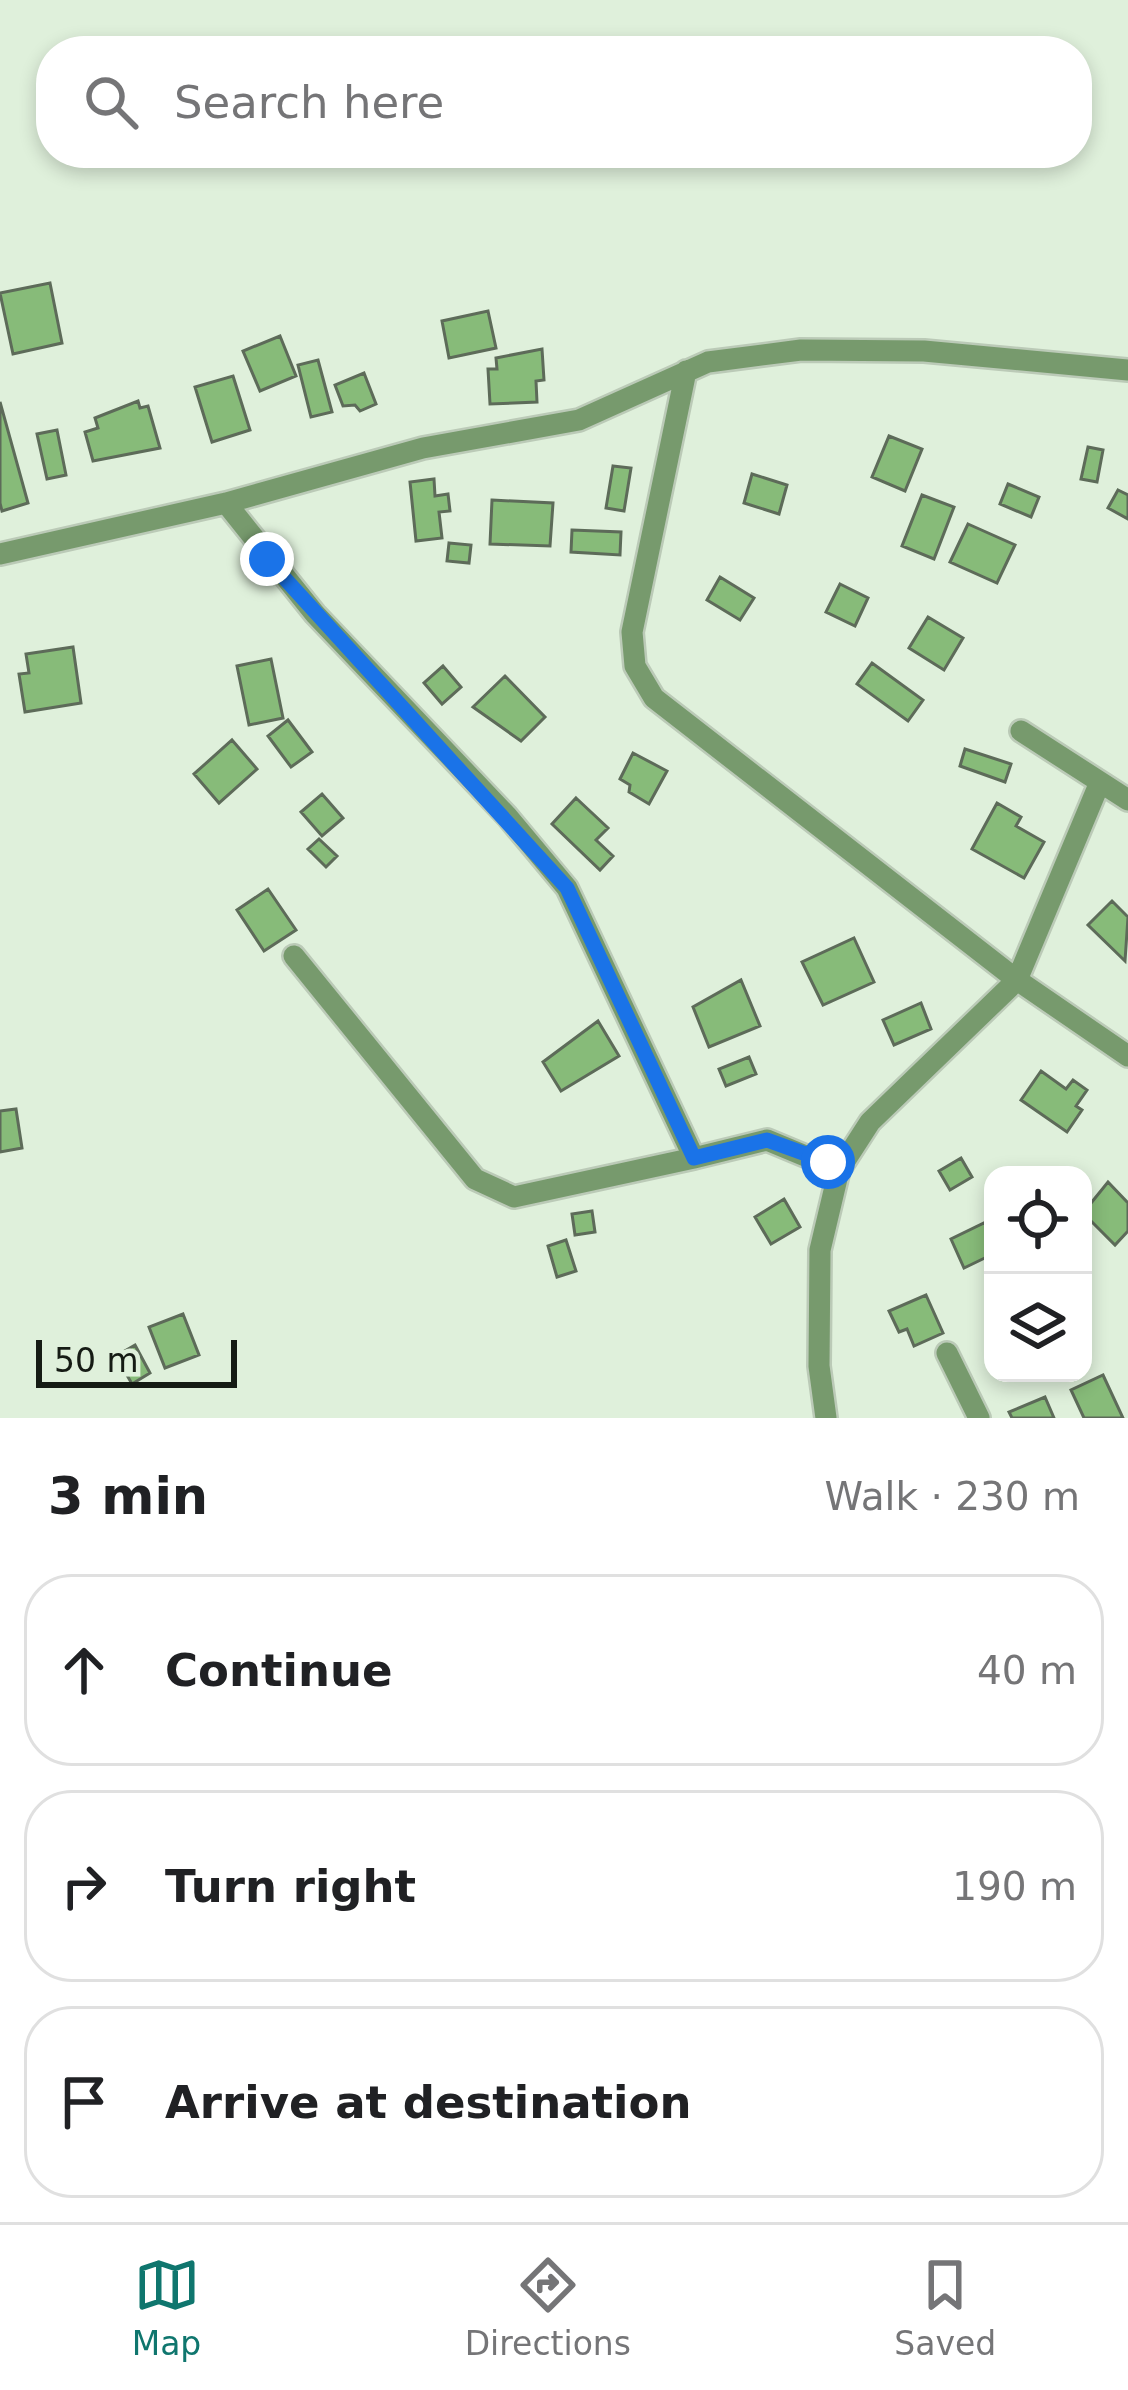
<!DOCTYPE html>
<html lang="en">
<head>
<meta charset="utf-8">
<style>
	:root { --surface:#fff; --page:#f2f2f2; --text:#202124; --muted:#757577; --line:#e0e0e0; --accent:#0f766e }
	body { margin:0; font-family:"DejaVu Sans",sans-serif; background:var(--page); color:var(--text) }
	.controls { position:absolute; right:36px; bottom:36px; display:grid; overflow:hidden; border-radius:24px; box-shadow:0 6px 18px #0003 }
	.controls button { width:108px; height:108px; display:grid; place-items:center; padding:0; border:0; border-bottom:3px solid var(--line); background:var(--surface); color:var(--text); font:60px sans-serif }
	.scale { position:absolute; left:36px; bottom:30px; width:201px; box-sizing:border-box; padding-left:12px; border:6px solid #151b14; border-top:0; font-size:33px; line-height:42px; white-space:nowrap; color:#151b14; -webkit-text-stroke:9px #dff0db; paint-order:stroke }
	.stop { position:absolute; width:36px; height:36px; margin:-27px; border:9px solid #1a73e8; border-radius:50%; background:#fff }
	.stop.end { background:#1a73e8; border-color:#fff; box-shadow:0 3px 12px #0008 }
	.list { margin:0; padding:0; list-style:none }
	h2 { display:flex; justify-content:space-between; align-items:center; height:156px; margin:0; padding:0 48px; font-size:51px }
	h2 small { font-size:39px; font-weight:400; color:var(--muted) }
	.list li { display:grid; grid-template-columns:78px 1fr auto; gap:36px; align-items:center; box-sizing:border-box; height:192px; margin:0 24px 24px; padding:0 24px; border:3px solid var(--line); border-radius:48px }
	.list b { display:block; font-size:45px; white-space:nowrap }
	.list em { font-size:39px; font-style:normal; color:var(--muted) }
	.icon { flex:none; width:66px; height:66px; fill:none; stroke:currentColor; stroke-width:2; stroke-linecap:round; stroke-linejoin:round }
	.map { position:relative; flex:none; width:1128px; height:1418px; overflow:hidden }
	.search { position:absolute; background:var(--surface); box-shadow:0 6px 18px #0003; left:36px; right:36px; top:36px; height:132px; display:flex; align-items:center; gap:30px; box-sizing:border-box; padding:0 42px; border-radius:48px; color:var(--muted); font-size:45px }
	.sheet { height:804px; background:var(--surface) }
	nav { display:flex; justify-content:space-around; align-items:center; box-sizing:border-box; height:168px; border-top:3px solid var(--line); background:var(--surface); font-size:33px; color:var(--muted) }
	nav a { display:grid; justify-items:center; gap:6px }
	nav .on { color:var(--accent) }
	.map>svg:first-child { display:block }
	.building { fill:#87bb79; stroke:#5d6b59; stroke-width:3 }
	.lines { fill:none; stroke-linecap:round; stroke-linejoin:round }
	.street-casing { stroke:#bbcab7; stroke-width:26 }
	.street { stroke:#779a6d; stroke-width:21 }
	.route { stroke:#1a73e8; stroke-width:15 }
</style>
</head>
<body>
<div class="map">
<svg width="1128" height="1418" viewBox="0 0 1128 1418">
	<rect width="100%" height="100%" fill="#dff0db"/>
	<path class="building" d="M50,283l12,60 -49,11 -13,-61z
		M488,311l8,37 -47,10 -7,-37z
		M280,336l16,40 -36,15 -17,-40z
		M542,349l2,31 -8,1 1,21 -47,2 -2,-35h9l-1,-11z
		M318,360l14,52 -21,5 -13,-52z
		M364,373l12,31 -16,7 -5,-6 -12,1 -8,-21z
		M233,376l17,54 -38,12 -17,-55z
		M138,401l2,7 8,-2 12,42 -67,13 -8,-29 13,-4 -3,-10z
		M0,402l28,101 -26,8 -2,-8z
		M57,430l9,45 -19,4 -10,-45z
		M889,436l33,13 -17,42 -33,-14z
		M1088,447l15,3 -6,32 -16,-3z
		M613,466l18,2 -7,43 -18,-3z
		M752,474l35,11 -8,29 -35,-11z
		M434,479l1,17 13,-2 2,17 -11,1 3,26 -26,3 -6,-59z
		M1008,484l31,13 -8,20 -31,-13z
		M1118,490l10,5v24l-20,-11z
		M922,495l32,12 -20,52 -32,-13z
		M492,500l61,3 -3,43 -60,-2z
		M968,524l47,21 -18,38 -47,-21z
		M572,530l49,2 -1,23 -49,-3z
		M449,543l22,2 -2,18 -22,-2z
		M720,577l34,21 -14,22 -33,-20z
		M840,584l28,14 -13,28 -29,-14z
		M928,617l35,21 -19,32 -35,-22z
		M73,647l8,56 -56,9 -6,-38 10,-1 -3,-19z
		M271,659l12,59 -34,7 -12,-59z
		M872,663l51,37 -15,21 -51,-37z
		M443,666l18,21 -19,17 -18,-21z
		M505,676l40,41 -24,24 -48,-34z
		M288,720l24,32 -21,15 -23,-31z
		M232,740l25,29 -38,34 -25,-29z
		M965,749l46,15 -6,18 -45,-16z
		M633,753l34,18 -18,33 -20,-12 1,-7 -10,-6z
		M322,794l21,24 -21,18 -21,-24z
		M576,798l32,30 -12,12 17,16 -13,14 -48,-46z
		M997,803l24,14 -5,9 28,16 -20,36 -52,-29z
		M319,839l18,17 -11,11 -18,-18z
		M268,889l28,41 -32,21 -27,-41z
		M1112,901l16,16 -3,44 -37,-36z
		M854,938l20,44 -51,23 -21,-43z
		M741,980l19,46 -51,21 -16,-40z
		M921,1003l10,26 -37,16 -11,-25z
		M598,1021l21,35 -58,35 -18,-29z
		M749,1057l7,17 -30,12 -7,-17z
		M1041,1071l25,18 7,-9 14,10 -11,16 6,4 -15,22 -46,-32z
		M16,1109l6,39 -22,4v-41z
		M961,1158l11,19 -22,13 -11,-19z
		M1108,1182l20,21v28l-13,14 -32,-32z
		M784,1199l16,28 -29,17 -16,-27z
		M592,1211l3,21 -20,3 -3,-21z
		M986,1222l7,32 -29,14 -13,-29z
		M566,1240l10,31 -19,6 -9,-31z
		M926,1295l17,38 -29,13 -7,-17 -8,3 -10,-21z
		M183,1314l16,41 -34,13 -16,-41z
		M135,1345l15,28 -18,11 -16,-28z
		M1103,1375l20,43h-39l-13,-28z
		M1045,1397l9,21h-42l-3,-6z"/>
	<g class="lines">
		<g class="street-casing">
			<path id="street" d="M686,371l-54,261 3,34 19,32 363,282 111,76
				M226,503l89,111 192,202 60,72 127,270 73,-18 72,30
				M0,554l226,-51 197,-55 156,-28 129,-58 93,-12 123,1 204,19
				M1021,731l107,69
				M294,956l181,223 39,18 180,-39
				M947,1353l32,65
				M826,1418l-7,-52 1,-116 19,-80 31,-48 147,-142 83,-198"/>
		</g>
		<use href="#street" class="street"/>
	</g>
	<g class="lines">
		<path class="route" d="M267,559l300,329 127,270 73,-18 61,22"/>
	</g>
</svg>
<div class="controls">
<button><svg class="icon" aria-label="locate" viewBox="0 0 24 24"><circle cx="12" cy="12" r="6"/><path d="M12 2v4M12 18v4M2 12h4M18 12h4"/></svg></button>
<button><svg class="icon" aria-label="layers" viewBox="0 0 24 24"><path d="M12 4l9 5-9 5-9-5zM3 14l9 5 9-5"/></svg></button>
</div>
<div class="scale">50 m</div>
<div class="stop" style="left:828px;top:1162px"></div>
<div class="stop end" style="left:267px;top:559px"></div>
<div class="search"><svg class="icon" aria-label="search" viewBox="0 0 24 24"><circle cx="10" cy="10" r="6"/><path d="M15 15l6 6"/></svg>Search here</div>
</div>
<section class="sheet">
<h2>3 min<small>Walk · 230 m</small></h2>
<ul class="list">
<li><svg class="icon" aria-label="ahead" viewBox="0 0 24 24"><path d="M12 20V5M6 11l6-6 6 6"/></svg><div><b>Continue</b></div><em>40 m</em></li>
<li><svg class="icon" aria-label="right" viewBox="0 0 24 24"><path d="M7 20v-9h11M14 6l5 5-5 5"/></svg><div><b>Turn right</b></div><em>190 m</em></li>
<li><svg class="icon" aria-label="arrive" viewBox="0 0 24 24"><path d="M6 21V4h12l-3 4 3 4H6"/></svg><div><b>Arrive at destination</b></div></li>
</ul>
</section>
<nav>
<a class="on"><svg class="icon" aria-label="map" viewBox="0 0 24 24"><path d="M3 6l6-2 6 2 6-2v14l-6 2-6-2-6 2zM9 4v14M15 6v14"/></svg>Map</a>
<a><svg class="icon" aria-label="directions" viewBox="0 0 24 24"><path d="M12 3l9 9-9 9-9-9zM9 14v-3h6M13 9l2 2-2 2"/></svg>Directions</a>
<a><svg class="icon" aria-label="saved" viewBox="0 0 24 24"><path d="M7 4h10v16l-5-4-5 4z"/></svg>Saved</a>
</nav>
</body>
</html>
